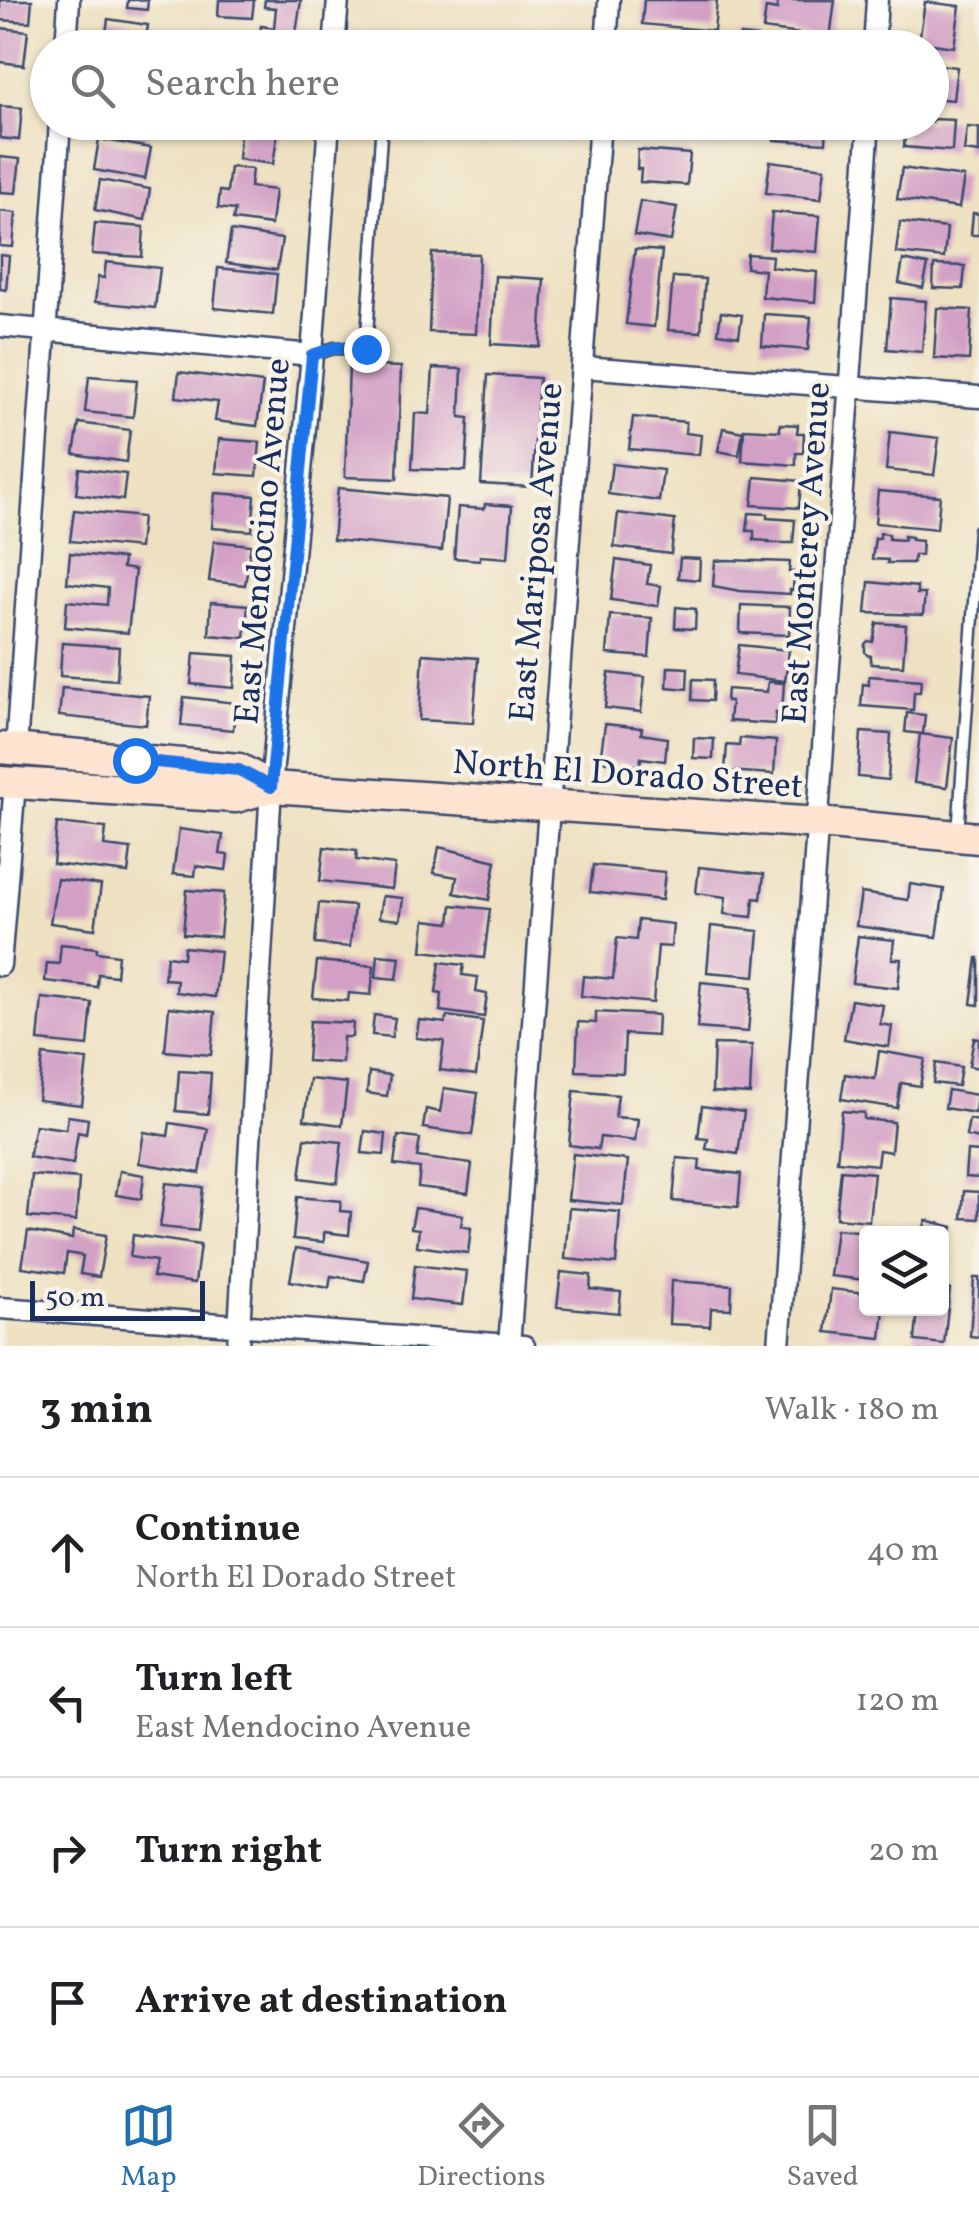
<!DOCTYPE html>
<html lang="en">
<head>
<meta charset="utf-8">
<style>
	:root { --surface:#fff; --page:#f6f6f6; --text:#202124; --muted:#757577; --line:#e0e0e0; --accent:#1f6fb2 }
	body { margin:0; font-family:Vollkorn,serif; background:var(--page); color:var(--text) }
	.controls { position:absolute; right:30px; bottom:30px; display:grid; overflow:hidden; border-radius:10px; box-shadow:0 2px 8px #0004 }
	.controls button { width:90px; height:90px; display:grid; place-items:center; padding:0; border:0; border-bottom:2px solid var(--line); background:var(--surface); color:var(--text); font:50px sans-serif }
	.scale { position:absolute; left:30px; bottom:25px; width:175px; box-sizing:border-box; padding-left:10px; border:5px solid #1b2f5e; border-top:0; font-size:28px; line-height:35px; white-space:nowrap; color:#1b2f5e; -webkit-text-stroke:8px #f7f3e8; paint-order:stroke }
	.stop { position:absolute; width:30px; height:30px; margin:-22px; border:8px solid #1a73e8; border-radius:50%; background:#fff }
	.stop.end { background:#1a73e8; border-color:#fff; box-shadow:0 2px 10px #0008 }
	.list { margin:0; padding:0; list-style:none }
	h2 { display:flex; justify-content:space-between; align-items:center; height:130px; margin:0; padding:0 40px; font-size:42px }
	h2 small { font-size:32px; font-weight:400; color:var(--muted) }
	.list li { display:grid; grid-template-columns:65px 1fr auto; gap:30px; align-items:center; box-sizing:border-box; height:150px; padding:0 40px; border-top:2px solid var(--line) }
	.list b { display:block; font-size:38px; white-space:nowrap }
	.list p { margin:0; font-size:32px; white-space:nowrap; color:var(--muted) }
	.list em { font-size:32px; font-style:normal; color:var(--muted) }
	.icon { flex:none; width:55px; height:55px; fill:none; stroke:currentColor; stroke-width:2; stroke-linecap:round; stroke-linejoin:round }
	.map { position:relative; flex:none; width:979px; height:1346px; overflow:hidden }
	.search { position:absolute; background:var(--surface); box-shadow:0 2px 8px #0004; left:30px; right:30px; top:30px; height:110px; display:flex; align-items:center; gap:25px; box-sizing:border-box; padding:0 35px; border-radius:55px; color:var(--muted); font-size:38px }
	.sheet { height:730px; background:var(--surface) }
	nav { display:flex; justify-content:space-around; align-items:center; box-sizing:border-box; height:140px; border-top:2px solid var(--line); background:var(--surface); font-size:28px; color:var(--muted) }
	nav a { display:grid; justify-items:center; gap:5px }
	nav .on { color:var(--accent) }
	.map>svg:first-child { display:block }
	.building { fill:#d29fc5 }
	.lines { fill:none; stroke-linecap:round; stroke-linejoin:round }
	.service-casing { stroke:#3b4a6d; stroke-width:15 }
	.minor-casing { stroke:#3b4a6d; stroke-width:25 }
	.secondary-casing { stroke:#3b4a6d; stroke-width:35 }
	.service { stroke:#fff; stroke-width:10 }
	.minor { stroke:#fff; stroke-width:20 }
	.secondary { stroke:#fde4d1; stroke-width:30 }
	.route { stroke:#1a73e8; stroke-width:12 }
	.labels { text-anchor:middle; stroke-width:8; stroke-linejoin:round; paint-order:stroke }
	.street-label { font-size:35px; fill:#1b2f5e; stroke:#f7f3e8 }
</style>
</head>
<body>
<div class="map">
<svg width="979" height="1346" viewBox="0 0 979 1346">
	<rect width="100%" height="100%" fill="#f7f3e8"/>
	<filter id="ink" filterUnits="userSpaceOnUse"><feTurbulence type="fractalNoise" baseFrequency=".01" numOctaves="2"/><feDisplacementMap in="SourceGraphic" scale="20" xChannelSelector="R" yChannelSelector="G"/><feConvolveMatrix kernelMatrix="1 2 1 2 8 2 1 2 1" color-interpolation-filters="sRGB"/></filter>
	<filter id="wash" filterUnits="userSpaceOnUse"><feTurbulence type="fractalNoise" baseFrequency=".0048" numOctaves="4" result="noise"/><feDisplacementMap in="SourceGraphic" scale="40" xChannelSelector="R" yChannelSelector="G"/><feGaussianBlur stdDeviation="2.25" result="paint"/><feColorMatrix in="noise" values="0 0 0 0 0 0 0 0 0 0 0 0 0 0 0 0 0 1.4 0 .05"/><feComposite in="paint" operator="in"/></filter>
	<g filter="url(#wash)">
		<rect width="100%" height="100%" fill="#eee1c1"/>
		<g id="blocks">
			<path class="building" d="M0,0h32l-2,22 -30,-2z
				M128,0h20l-1,10 -20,-2z
				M219,0h35l-2,18 -34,-2z
				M265,0h36l-5,33 -6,-1 -2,16h-30l3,-22 13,2 2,-20 -12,-1z
				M644,0h73l-3,31 -72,-7z
				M778,0h57l-5,38 -67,-9 3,-21 11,2z
				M925,2l35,4 -6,41 -35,-5z
				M108,19l40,6 -3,21 -40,-6z
				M0,28l28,3 -4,34 -24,-3z
				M740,35l18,2 -1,11h-19z
				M932,64l25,3 -4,33 -21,-2z
				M0,106l22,2 -3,32 -19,-2z
				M932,119l22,1 -2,31 -48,-4 2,-25h26z
				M107,122h43l-3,17 -41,-7z
				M642,122h38l-1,11 -38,-5z
				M775,122h52l-1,21 -52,-3z
				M241,126l37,5 -5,33 -35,-5z
				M967,127l12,1v25l-15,-2z
				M99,139l52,9 -6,31 -51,-9z
				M638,150l52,4 -3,31 -47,-3 1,-13h-4z
				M0,157l20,2 -4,34 -16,-1z
				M770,161l55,7 -4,31 -55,-6z
				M230,167l22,2 -2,18 25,3 -4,35 -38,-5 2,-10 -17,-2 2,-17 7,1z
				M902,168l62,9 -5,31 -62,-9z
				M100,180l50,9 -5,31 -50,-10z
				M640,201l37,6 -6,34 -37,-6z
				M0,211l16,2 -3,34 -13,-1z
				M772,212l48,4 -3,36 -48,-4z
				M973,213l6,1v21h-8z
				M900,222l47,6 -3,30 -48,-5z
				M95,223l49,4 -2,30 -50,-3z
				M231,231l51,8 -5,31 -51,-7z
				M635,249l27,2 -8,76 -28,-3z
				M432,253l47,1 -3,80 -47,-2z
				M747,254l25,2 -1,11 46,5 -2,30 -53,-5 2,-27 -18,-2z
				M0,255l9,1 -3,34 -6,-1z
				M903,260l25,5 -5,23 -24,-5z
				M106,262l54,6 -5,40 -60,-6 3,-25 6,1z
				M934,265l31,1 -2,23 -30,-1z
				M218,268l59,6 -4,40 -59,-6z
				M495,276l49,3 -4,68 -49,-3z
				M673,277l32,2 -4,53 -33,-2z
				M891,298l35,3 -4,51 -35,-3z
				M937,308l35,2 -3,50 -35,-2z
				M721,312l21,3 -3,21 -21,-3z
				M764,314l47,3 -3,33 -46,-4z
				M349,365l52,2 -4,112 -52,-2z
				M433,368l29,1 -2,48 9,1 -3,53 -54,-2 3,-56 15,1z
				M179,372l84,11 -6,43 -42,-5 3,-19 -42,-5z
				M488,375l51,3 -7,109 -51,-3z
				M89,376l48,4 -4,37 -48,-5z
				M633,417l53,5 -1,11 16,2 -2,20 -70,-6z
				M79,423l51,7 -4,32 -52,-8z
				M780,424l18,1 -1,8h7l-1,20h-7v12l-54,-4 2,-32 36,2z
				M723,428l20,4 -4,23 -21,-4z
				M890,432l49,6 -5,37 -48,-5z
				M219,439l41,3 -3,34 -41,-3z
				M612,464l51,6 -4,31 -51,-7z
				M79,468l47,6 -3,26 -47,-6z
				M755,477l46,4 -2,27 -47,-3z
				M338,488l109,10 -5,53 -109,-11z
				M878,491l62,5 -3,33 -62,-6z
				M215,493l40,3 -3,35 -40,-3z
				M485,504l27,2 -4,52 -28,-2v4l-26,-2 4,-51 26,2z
				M74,510l68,7 -3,31 -69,-7z
				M618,513l57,7 -4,34 -57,-7z
				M749,513l18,1v4l28,2 -2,23h-25l1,-2 -15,-1v-9h-7z
				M880,533l9,1v5l15,1v-4l8,1 -1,3 11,1 -1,14h-7l-1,8h-26l1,-3 -16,-1 3,-21h5z
				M214,541l37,4 -6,40 -36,-4z
				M70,553l53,6 -1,9 13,2 -7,63 -63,-6 2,-26 40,4 1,-17 -41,-5z
				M680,558l20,1 -1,21 -21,-2z
				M616,560l34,5 -3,19 14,2 -3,20 -47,-6z
				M725,560l65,2 -1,10h5l-1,18h-3v4l-50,-3 -27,-5 2,-25z
				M869,582l48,5v7h8l-2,21 -57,-2z
				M211,602l37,3 -3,33 -36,-3z
				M741,605l49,2 -1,28 -49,-2z
				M676,607l20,2 -1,20 -20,-1z
				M610,615l42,3 -3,39 -42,-3z
				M877,623l29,2 -3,41 -32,-2v-8l-4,-1 -2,-3v-8l3,-3 5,1z
				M62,643l57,4 -2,33 -57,-4z
				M739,645l50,5 -4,31 -50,-6z
				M194,653l42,3 -2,32 -43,-4z
				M423,654l55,4 -5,65 -54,-3z
				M668,667l20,1 -1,21 -20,-2z
				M609,673l36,4 -4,35 -36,-4z
				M869,676l52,4 -1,12h-6l-1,18 -52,-4 2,-22 6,1z
				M693,679l20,1 -1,21 -20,-1z
				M768,682l16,1 -2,29h-6l-1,12 -46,-3 2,-20h-5l1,-12 40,3z
				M62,688l87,8 -3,29 -87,-9z
				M184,697l52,6 -3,27 -52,-5z
				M907,713l18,2 -2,19 -18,-2z
				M605,724l37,4 -1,6 26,4 -2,23 -24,-3 -1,8 -40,-5z
				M861,732l30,2 -3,46 -30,-3z
				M920,734l33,4 -6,49 -33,-4z
				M694,738l20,1 -1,20 -20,-1z
				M740,738l36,3 -2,33 -49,-3 2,-26 12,1z
				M57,823l49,5 -2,18 27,3 -3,24 -75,-9z
				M179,829l44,6 -3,19 8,1 -2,15 -30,-4 -1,10 -22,-2z
				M324,847l33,4 -1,9 39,5 -3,24 -72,-8z
				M439,847l57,14 -7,39 -35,-7 3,-16 -23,-4z
				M593,865l72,7 -3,28 -72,-8z
				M699,867l65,7 -3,25 -7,-1 -2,19 -28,-3 2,-17 -30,-4z
				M57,879l44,6 -6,44 -45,-6z
				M910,884l34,5 -7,48 -81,-11 5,-33 47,7z
				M187,890l37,3 -4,44 -37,-3z
				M382,896l21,2 -3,22 -21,-2z
				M319,903l35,3 -4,41 -35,-3z
				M452,905l38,4 -6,49 -62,-7 3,-31 25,3z
				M638,920l35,4 -2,23 -13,-1 -5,57 -72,-7 2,-20 30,3 4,-41 19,2z
				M711,926l48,5 -4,45 -48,-4z
				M858,936l36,4 -2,19h9l-3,29 -46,-5z
				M61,944l36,4v4l21,3 -2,21 -18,-2 -1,13 -52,-6 2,-18 12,1z
				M184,947l36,4 -5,46 -39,-5 1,-12 -13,-1 3,-23 16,2z
				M378,955l22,2 -3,22 -21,-2z
				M977,958h2v47l-8,-1z
				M317,961l57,5 -3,29 -22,-2 -1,8 -35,-3z
				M440,962l24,3 -2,10 16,2 -2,15 11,2 -3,23 -44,-6 2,-17 -6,-1z
				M701,982l51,5 -4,45 -51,-4z
				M42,998l50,5 -4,43 -50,-5z
				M851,1000l32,5 -3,19 12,2 -3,21 -45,-8z
				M169,1007l46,5 -4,43 -46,-4z
				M596,1012l62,3 -1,21 -32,-2 -2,39 -47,-2 2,-49 18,1z
				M374,1015l21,3 -3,19 -20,-2z
				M447,1016l36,5 -7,54 -36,-5 4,-29 -28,-3 3,-18 26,3z
				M310,1021l43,2 -1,14h-9l-1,26 -35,-2z
				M974,1038l5,1v29l-10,-2z
				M714,1044l38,1 -2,49 -38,-2z
				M879,1051l46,8 -5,27 -19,-3 -4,25 -56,-9 4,-25 30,5z
				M43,1055l44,5 -5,45 -44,-5z
				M936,1063l25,4 -3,19 -25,-3z
				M179,1071l32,2 -3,41 -32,-3z
				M369,1072l21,3 -3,21 -20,-3z
				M310,1079l37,4 -5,42 -38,-5z
				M444,1088l34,5 -6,42 -49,-7 3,-19 14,3z
				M948,1090l29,5 -2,18 -30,-5z
				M574,1091l44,4 -3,22 23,2 -3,22 -35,-4 -2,12 -29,-4z
				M702,1106l42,6 -6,42 -32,-5 2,-10 -10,-1z
				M842,1111l22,2v6l30,3 -3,30 -12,-2 -2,15 -40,-4z
				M68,1116l20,3 -2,15 -8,-2 -5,32 -44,-7 6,-32 31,4z
				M969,1119l10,2v18l-13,-3z
				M170,1123l38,6 -8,44 -61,-10 5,-31 24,4z
				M365,1131l21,3 -2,21 -22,-2z
				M398,1136l22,3 -3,18 55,7 -4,29 -50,-6 2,-19 -26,-3z
				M305,1138l37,4 -5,41 -37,-5z
				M967,1151l12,1v26l-14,-1z
				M573,1154l55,6 -5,45 -55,-5z
				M677,1158l23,2 -1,10 42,4 -3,33 -65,-6z
				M841,1170l33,3 -5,48 -33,-3z
				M120,1171l24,4 -3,24 -25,-4z
				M32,1175l47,4 -3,42 -48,-4z
				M166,1183l37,4 -5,44 -38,-4z
				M964,1191l15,1v27l-17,-1z
				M297,1197l44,4 -1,10 11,1 -2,23 -25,-3v10l-31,-3z
				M415,1208l48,7 -2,11 10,2 -3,25 -51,-7 2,-17 -8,-1z
				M569,1208l51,4 -4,52 -51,-5z
				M926,1220l27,7 -6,24 -5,-2v-15h-20z
				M836,1229l30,3v48l-36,-4z
				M73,1230l33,5 -7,42 -19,-3 3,-18 -16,-3 -3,20 -42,-6 6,-36 44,8z
				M133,1235l67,10 -5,38 -42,-6 3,-16 -26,-4z
				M296,1248l72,13 -4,20 -33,-5 -2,12 -39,-7z
				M415,1265l52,6 -4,34 -52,-6z
				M561,1272l30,3 -1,14 31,3 -2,21 -62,-6z
				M974,1278h5v59l-9,-1z
				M671,1281l61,4 -1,24 -20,-1 -1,18 -41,-2z
				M942,1288l8,1 -6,55 -29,-3 3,-33h24z
				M831,1289l35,4v15h18l-3,30 -55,-6z"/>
		</g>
	</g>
	<g filter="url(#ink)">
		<use href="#blocks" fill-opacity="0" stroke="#3b4a6d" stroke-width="2.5"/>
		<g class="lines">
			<g class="service-casing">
				<path id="service" d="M313,355l21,-7 32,1 16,-227
					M958,834l21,-304"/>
			</g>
			<g class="minor-casing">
				<path id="minor" d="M66,48l3,-48
					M334,48l4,-48
					M606,48l3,-48
					M874,48l3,-48
					M0,326l312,29
					M583,367l396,30
					M16,749l44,-627
					M0,965l15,-182
					M0,1308l524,38
					M238,1346l33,-559 41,-432 17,-233
					M509,1346l91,-1224
					M779,1346l90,-1224"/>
			</g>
			<g class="secondary-casing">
				<path id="secondary" d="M0,748l239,21 32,18
					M0,782l236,15 35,-10 548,36 160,15"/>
			</g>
			<use href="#service" class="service"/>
			<use href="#minor" class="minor"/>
			<use href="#secondary" class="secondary"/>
		</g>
	</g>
	<g class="lines" filter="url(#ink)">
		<path class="route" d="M135,760l104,10 32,17 41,-432 22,-7 32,1"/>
	</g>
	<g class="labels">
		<g class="street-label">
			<text transform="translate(261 541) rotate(-85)" y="12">East Mendocino Avenue</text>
			<text transform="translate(535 552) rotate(-85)" y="12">East Mariposa Avenue</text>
			<text transform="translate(805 553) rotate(-86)" y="12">East Monterey Avenue</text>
			<text transform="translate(628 773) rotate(4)" y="12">North El Dorado Street</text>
		</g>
	</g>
</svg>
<div class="controls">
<button><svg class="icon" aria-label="layers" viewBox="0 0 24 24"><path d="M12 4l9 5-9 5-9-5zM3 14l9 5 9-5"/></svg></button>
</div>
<div class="scale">50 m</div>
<div class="stop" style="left:135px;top:760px"></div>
<div class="stop end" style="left:366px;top:349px"></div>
<div class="search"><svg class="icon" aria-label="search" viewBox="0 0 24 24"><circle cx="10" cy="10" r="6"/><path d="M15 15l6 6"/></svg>Search here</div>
</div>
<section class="sheet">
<h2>3 min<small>Walk · 180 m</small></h2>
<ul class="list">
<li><svg class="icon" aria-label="ahead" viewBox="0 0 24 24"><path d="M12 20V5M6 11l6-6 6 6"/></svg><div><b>Continue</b><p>North El Dorado Street</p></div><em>40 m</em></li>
<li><svg class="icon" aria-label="left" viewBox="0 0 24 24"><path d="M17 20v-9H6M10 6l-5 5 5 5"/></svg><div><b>Turn left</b><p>East Mendocino Avenue</p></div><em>120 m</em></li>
<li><svg class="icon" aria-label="right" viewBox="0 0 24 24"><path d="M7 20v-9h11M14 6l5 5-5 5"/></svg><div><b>Turn right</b></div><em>20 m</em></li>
<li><svg class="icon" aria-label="arrive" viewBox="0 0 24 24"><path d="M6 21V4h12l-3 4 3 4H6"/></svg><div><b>Arrive at destination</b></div></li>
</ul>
</section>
<nav>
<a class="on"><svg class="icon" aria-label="map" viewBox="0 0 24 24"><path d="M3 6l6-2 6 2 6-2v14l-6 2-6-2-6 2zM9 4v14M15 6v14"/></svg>Map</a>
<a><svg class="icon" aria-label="directions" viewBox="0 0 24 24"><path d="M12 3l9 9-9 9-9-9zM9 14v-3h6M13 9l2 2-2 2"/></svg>Directions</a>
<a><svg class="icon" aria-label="saved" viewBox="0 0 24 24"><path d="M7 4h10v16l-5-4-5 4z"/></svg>Saved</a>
</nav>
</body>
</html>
